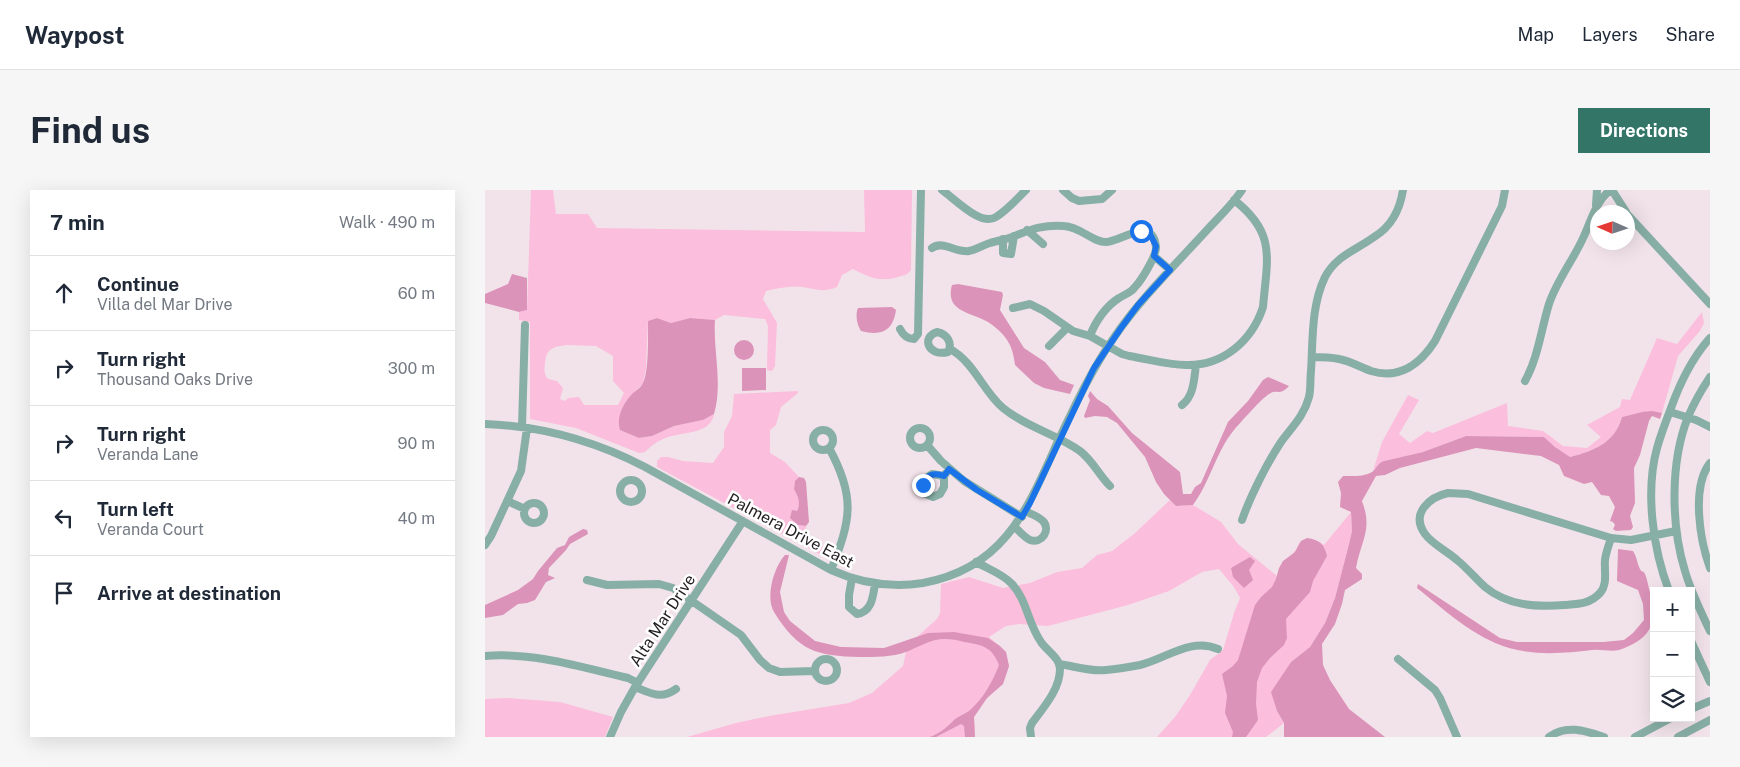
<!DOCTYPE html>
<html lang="en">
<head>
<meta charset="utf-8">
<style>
	:root { --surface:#fff; --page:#f6f6f7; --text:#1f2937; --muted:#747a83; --line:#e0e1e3; --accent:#337667 }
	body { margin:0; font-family:"Public Sans",sans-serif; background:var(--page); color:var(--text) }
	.controls { position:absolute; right:15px; bottom:15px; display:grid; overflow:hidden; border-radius:0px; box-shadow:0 5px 20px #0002 }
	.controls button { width:45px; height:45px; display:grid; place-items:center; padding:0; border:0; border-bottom:1px solid var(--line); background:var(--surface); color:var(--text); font:25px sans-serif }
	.compass { position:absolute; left:1105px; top:15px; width:45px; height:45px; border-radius:50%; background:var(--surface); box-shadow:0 5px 20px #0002; rotate:273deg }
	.stop { position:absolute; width:15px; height:15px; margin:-11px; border:4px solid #1a73e8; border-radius:50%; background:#fff }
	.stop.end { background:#1a73e8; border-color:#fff; box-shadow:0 1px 5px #0008 }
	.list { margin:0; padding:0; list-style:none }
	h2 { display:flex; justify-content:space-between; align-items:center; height:65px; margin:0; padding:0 20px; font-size:21px }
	h2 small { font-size:16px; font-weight:400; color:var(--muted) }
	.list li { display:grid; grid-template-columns:32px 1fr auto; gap:15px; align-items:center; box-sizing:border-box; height:75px; padding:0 20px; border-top:1px solid var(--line) }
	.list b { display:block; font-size:19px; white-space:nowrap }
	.list p { margin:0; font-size:16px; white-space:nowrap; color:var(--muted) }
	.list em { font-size:16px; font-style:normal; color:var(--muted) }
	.icon { flex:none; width:28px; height:28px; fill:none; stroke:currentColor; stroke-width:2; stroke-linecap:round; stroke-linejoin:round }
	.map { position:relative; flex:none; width:1225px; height:547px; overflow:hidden; border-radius:0px }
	header { display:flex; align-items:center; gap:30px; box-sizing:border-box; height:70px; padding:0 25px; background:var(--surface); border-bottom:1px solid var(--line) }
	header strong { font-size:24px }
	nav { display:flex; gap:28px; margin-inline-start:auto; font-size:18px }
	.intro { display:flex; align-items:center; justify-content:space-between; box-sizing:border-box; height:120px; padding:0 30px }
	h1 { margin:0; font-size:35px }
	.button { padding:12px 22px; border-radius:0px; background:var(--accent); color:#fff; font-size:18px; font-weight:700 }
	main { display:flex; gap:30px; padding:0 30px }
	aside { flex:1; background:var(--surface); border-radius:0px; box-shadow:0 5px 20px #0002 }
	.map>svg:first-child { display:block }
	.green { fill:#fbbedd; fill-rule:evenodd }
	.water { fill:#dc93b9 }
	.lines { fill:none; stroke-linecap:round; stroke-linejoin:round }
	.minor { stroke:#88afa5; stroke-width:8 }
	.route { stroke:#1a73e8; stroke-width:6 }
	.labels { text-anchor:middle; stroke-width:5; stroke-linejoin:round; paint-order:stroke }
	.street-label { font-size:16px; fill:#231e20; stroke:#fff }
</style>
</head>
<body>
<header>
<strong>Waypost</strong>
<nav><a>Map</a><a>Layers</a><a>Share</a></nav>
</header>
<div class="intro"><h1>Find us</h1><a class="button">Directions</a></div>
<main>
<aside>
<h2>7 min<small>Walk · 490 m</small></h2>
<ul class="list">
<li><svg class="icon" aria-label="ahead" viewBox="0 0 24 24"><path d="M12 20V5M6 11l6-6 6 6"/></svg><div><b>Continue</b><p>Villa del Mar Drive</p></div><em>60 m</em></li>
<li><svg class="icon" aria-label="right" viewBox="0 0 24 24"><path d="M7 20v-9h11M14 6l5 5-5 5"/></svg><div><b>Turn right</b><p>Thousand Oaks Drive</p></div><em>300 m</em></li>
<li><svg class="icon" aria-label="right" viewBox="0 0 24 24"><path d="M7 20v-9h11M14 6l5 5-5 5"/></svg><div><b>Turn right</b><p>Veranda Lane</p></div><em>90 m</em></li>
<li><svg class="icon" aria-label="left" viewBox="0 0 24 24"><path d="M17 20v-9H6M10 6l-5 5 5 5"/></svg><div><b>Turn left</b><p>Veranda Court</p></div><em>40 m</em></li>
<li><svg class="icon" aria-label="arrive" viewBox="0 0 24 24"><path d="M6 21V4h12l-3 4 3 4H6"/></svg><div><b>Arrive at destination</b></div></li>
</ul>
</aside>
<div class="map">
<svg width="1225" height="547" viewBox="0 0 1225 547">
	<rect width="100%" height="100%" fill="#f2e3ea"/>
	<path class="green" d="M46,0h22l3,24h32l9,14 268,4 -1,-42h48l-1,80c-3,4 -5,5 -10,6 -19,7 -31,2 -48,-7l-11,6 -5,12c-15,6 -20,2 -35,0 -13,-1 -24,1 -36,4l-3,8 14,24 -2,43 -3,5 -5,-1 1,-44 -3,-7 -41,-4 -9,5 -25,-2 -19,5 -14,-5 -9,3 -2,47 -3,16 -11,10 -12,36 20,8 12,-2 22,-10 29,-6 11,-6c-3,20 -30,18 -46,23 -9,3 -16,8 -23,15l-6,1 -63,-25 -46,-9v-97l-11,-2v-8l8,-2zM82,155l29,1 17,10v25l11,12 -6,12h-34l-5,-8 -11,1 -3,3 -5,-2 3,-11 -6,-7 -9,-2c-4,-5 -4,-9 -3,-15 1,-16 8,-17 22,-19z
		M1217,122l2,11 -4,8 -22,25 -16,57 -20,-1 -20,5c-7,26 -29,34 -53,40l-14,-10 -11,-10 -78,-1 -43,16 -39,9 -11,10 9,-29 26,-47 11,5 -20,34 11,9 17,-12 6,2 74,-30 1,23 35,5 20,15 24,2 14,-11 -14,-12 33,-18 2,-8 8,1 27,-62 20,6z
		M313,201v2l-17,14 -5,18 -6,5v23l15,9 14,15c-11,12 1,15 0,27 0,2 -2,6 -2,8 0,4 1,9 1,13l8,1c-2,15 4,20 18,20l5,-5 2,1 1,4 -5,9 -4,1 -166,-89v-6l4,-4h7l15,4 30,2 11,-16v-15l8,-16 2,-22z
		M685,310l6,6 17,-1 28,17 17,22 39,32c4,-16 9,-13 17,-24 3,-3 4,-8 7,-11 9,-4 15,-2 23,4l27,-33 1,19 -3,13 -14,54 -10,25 -15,24 -19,15 -19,30 5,19 7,12 -18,14h-109l18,-20 15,-22 20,-35 13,-10 11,-37 6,-15 -6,-11 -15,-18 -17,3 -33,19 -41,14 -80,21 -28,-2 -14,2 -17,11 17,15 3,14 -6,18 -16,14 -13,19 1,20h-288l49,-14 33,-7 80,-13 23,-10 31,-27 3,-14 13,-17 18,-16 3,-6 1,-29 28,-7 34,11 27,-5 27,-11 25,-4 15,-13 15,-4 22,-17z
		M22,508l53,4 53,15 -8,20h-120v-38z"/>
	<path class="water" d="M27,84l15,4v32l-8,2 -34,-9v-9l23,-10z
		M473,94l44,8 1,3 -3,15 24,38 21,14 15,18 14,5 -4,9 -26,-6 -10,-5 -19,-18c-2,-19 -8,-29 -24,-41 -16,-12 -47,-10 -39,-39z
		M407,117l4,3c-3,22 -16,26 -35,21 -4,-6 -6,-16 -3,-23z
		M172,128l14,5 19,-5 25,2c-2,30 8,65 -1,94l-11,6 -29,6 -22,10 -13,2 -19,-8c-4,-13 3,-26 12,-36 3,-3 9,-6 11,-11 6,-11 5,-48 5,-62z
		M249 160a10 10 0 1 1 20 0a10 10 0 1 1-20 0Z
		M257,178h24v22l-24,1z
		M783,187l21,9c-10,11 -11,2 -20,8 -8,5 -28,28 -35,36 -18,22 -24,52 -41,75l-17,1 -12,-12 -8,-12 -11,-25 -28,-34 -10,-6 -12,-1 -10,2 -1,-2 6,-16 -2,-4 2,-5 7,8 11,7 24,27 48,39 3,22h8l4,-7 6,-4 27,-61 20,-21 15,-21z
		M1167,221l10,2 -2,6 -8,-3 -3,5 -9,34 -6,13 1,35 -5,13 3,11 -2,3 -15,1 -3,-2 2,-4 -2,-3 -3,-1 5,-14 -6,-11 -8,-1 -9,-13 -8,2 -20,-8 -5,-11 -18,-9 -65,-8 -76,20 -15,7 -9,1 -14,25c11,29 -1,39 -6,67l6,6v5l-17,11 -3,14 -7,20 -13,20 1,21 7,15 19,29 36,28h-101v-14l-7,-12 -6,-19 20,-30 19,-15 15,-24 10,-25 14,-54 3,-13 -1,-19 -11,-5 1,-14 -3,-11 5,-6c10,0 20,1 29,-4 5,-4 6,-9 12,-11l39,-9 43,-16 78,1 11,10 15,10c23,-6 45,-14 52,-40l20,-5z
		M314,287l5,1 2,4 3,40 -3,4 -8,-1 -8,-7 2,-8 5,1c4,-8 1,-15 -3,-22l1,-8z
		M98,339l4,1 1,4 -18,10 -4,6 -17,18 -1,7 7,3 -9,4 -11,18 -8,3 -9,1 -15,11 -18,3v-13l33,-15 15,-11 5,-8 19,-23 8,-3 4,-8z
		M822,348c13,2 17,6 20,18l-14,25 -3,11 -24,27 1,19 -3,7 -14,13 -8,10 -5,14 -1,22 2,16 -12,17h-14l1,-5 -8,-19 2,-17 -5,-22 11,-8 5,-6 17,-55 6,-8 11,-10 4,-8 3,-11 4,-7 12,-9 6,-11z
		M1133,359l15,2c4,6 4,12 7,18 3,5 2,0 5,5 2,5 3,10 4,15 11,32 3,50 -30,61 -9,2 -18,-1 -27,0 -27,3 -55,6 -83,-2 -36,-11 -63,-37 -92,-60l1,-4 82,54 17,4h86l21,-2 9,-7 11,-13 -1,-16 -5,-14 -21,-9z
		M300,365h4l-9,37 4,20 6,9 25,20 26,6 43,1 44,-15 26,-1 34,6 12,8 6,6 3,14 -6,18 -16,14 -13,19 1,20h-10l-1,-11 -3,-2 -25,13h-6c12,-5 16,-9 25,-18 4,-3 10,-5 14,-8 14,-12 23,-28 30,-46 -7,-18 -16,-20 -35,-23 -6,-2 -13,-3 -19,-3 -15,0 -26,8 -39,13 -14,5 -31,5 -46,5 -44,-1 -62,-6 -86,-45 -9,-15 0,-45 11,-57z
		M765,367l5,4 -6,9 4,10 -9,8 -11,-11 -2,-9z"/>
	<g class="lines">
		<path class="minor" d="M457,0c13,9 39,37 54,27 11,-7 21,-18 30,-27
			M578,0l9,8 7,3 23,-2 10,-9
			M1127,0l14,22
			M1111,15l1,-15
			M1142,24l83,90
			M542,40l16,14
			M518,49v14l8,1 3,-18
			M447,58c11,-8 24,5 37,3 7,-1 14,-6 21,-8 6,-2 13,-3 19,-5 19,-7 33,-14 55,-12 17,1 28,16 42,16 14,0 47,-27 50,5 1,8 -15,34 -21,40 -4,6 -10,7 -16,11 -13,8 -24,24 -29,38
			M669,66l16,14
			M528,118l17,-4 14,7 29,20 17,5 32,18 7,2c19,3 38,9 57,9 37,1 66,-24 77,-58 4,-48 14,-74 -29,-107
			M415,139c3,6 7,10 14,10l4,-5 3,-144
			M452,142c10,2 16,11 11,20 -20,5 -27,-15 -11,-20z
			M564,156l18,-18
			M465,159c24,13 33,42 53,59 23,19 53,26 77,43 13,10 19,24 30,35
			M827,167c8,0 18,0 27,2 11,2 21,8 32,12 29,9 50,-8 64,-30l67,-135 3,-16
			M1225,187c-8,12 -16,26 -22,40 -18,45 -17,109 -3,154 6,21 16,41 25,60
			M1040,191c13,-23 16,-51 24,-77 8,-24 25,-45 35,-68 8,-17 11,-33 26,-46
			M697,215c12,-9 12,-26 14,-40
			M1185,222l26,8 14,7
			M0,234c56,2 110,17 160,43l186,103c29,13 60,18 92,13 83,-15 105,-76 136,-144 17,-36 33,-70 56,-103 26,-38 61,-72 92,-106 12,-13 25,-25 35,-40
			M37,237l3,-102
			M425 248a10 10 0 1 1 20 0a10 10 0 1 1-20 0Z
			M328 250a10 10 0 1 1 20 0a10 10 0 1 1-20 0Z
			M442,255l14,16 23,20 58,36
			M344,258c27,49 22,72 2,122
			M1225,273c-19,24 -10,78 0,105
			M459,286l-12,-2 -6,4 -3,7 3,9 7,3 7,-3 4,-7v-11l5,-7
			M135 301a11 11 0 1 1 22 0a11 11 0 1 1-22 0Z
			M963,303l20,1 143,44c-2,7 -5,14 -6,22 -1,11 3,24 -5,33 -10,11 -22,11 -35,12 -29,2 -57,1 -80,-18 -10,-9 -18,-19 -28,-27 -10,-9 -25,-16 -32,-26 -15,-21 5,-37 23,-41z
			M22,311l18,8
			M39 323a10 10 0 1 1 20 0a10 10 0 1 1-20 0Z
			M757,330c8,-23 25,-57 39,-78 11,-15 23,-26 28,-45 2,-8 1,-18 2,-26 2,-31 0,-65 14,-94 11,-21 31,-27 49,-40 17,-10 26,-28 29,-47
			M530,337c4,4 9,10 15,13 12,4 21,-10 13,-19 -5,-5 -12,-7 -18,-10
			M1126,348l20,2 45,-9
			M0,355l6,-9 30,-65 6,-43
			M491,372c12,7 27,12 36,22 15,16 16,40 29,58 6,9 19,16 19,27 0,20 -16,38 -28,54l-2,5 1,9
			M367,388l-3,17v12l8,7c15,-2 16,-18 18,-30
			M102,390l20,5 52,-1 14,4 68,47 19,25 9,8 11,4 35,-1
			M1184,401c-16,-42 -24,-99 -12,-143 4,-14 9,-27 14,-40 9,-25 21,-50 39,-70
			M1206,451l19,41
			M0,466c48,-4 96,11 143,22l10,5
			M913,469l37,31 5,8 17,39
			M330 480a11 11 0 1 1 22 0a11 11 0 1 1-22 0Z
			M574,474c15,2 31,8 47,6 11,-1 23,-3 34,-5 26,-6 50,-28 78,-16
			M150,497c15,6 26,13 41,2
			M1206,519l19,-8
			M125,547l11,-25 14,-25 108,-166
			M1064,547c17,-13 37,-6 55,0
			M1150,547l36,-19
			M1193,547l32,-17"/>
	</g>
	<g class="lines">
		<path class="route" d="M438,295c1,-10 11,-13 21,-9l5,-7 28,21 45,27 8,-14 64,-135 27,-40 17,-23 32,-35 -16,-14 2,-10 -5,-10 -10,-5"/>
	</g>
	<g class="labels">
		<g class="street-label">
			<text transform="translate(306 340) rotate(28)" y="6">Palmera Drive East</text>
			<text transform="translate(177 430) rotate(-57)" y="6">Alta Mar Drive</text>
		</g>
	</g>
</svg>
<div class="controls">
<button>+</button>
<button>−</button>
<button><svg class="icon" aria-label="layers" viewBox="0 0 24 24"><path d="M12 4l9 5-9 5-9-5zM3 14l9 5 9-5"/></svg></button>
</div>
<svg class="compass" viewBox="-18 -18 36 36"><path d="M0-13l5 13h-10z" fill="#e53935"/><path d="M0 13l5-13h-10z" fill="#747a83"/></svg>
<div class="stop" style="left:656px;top:41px"></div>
<div class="stop end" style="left:438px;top:295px"></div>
</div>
</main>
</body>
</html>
